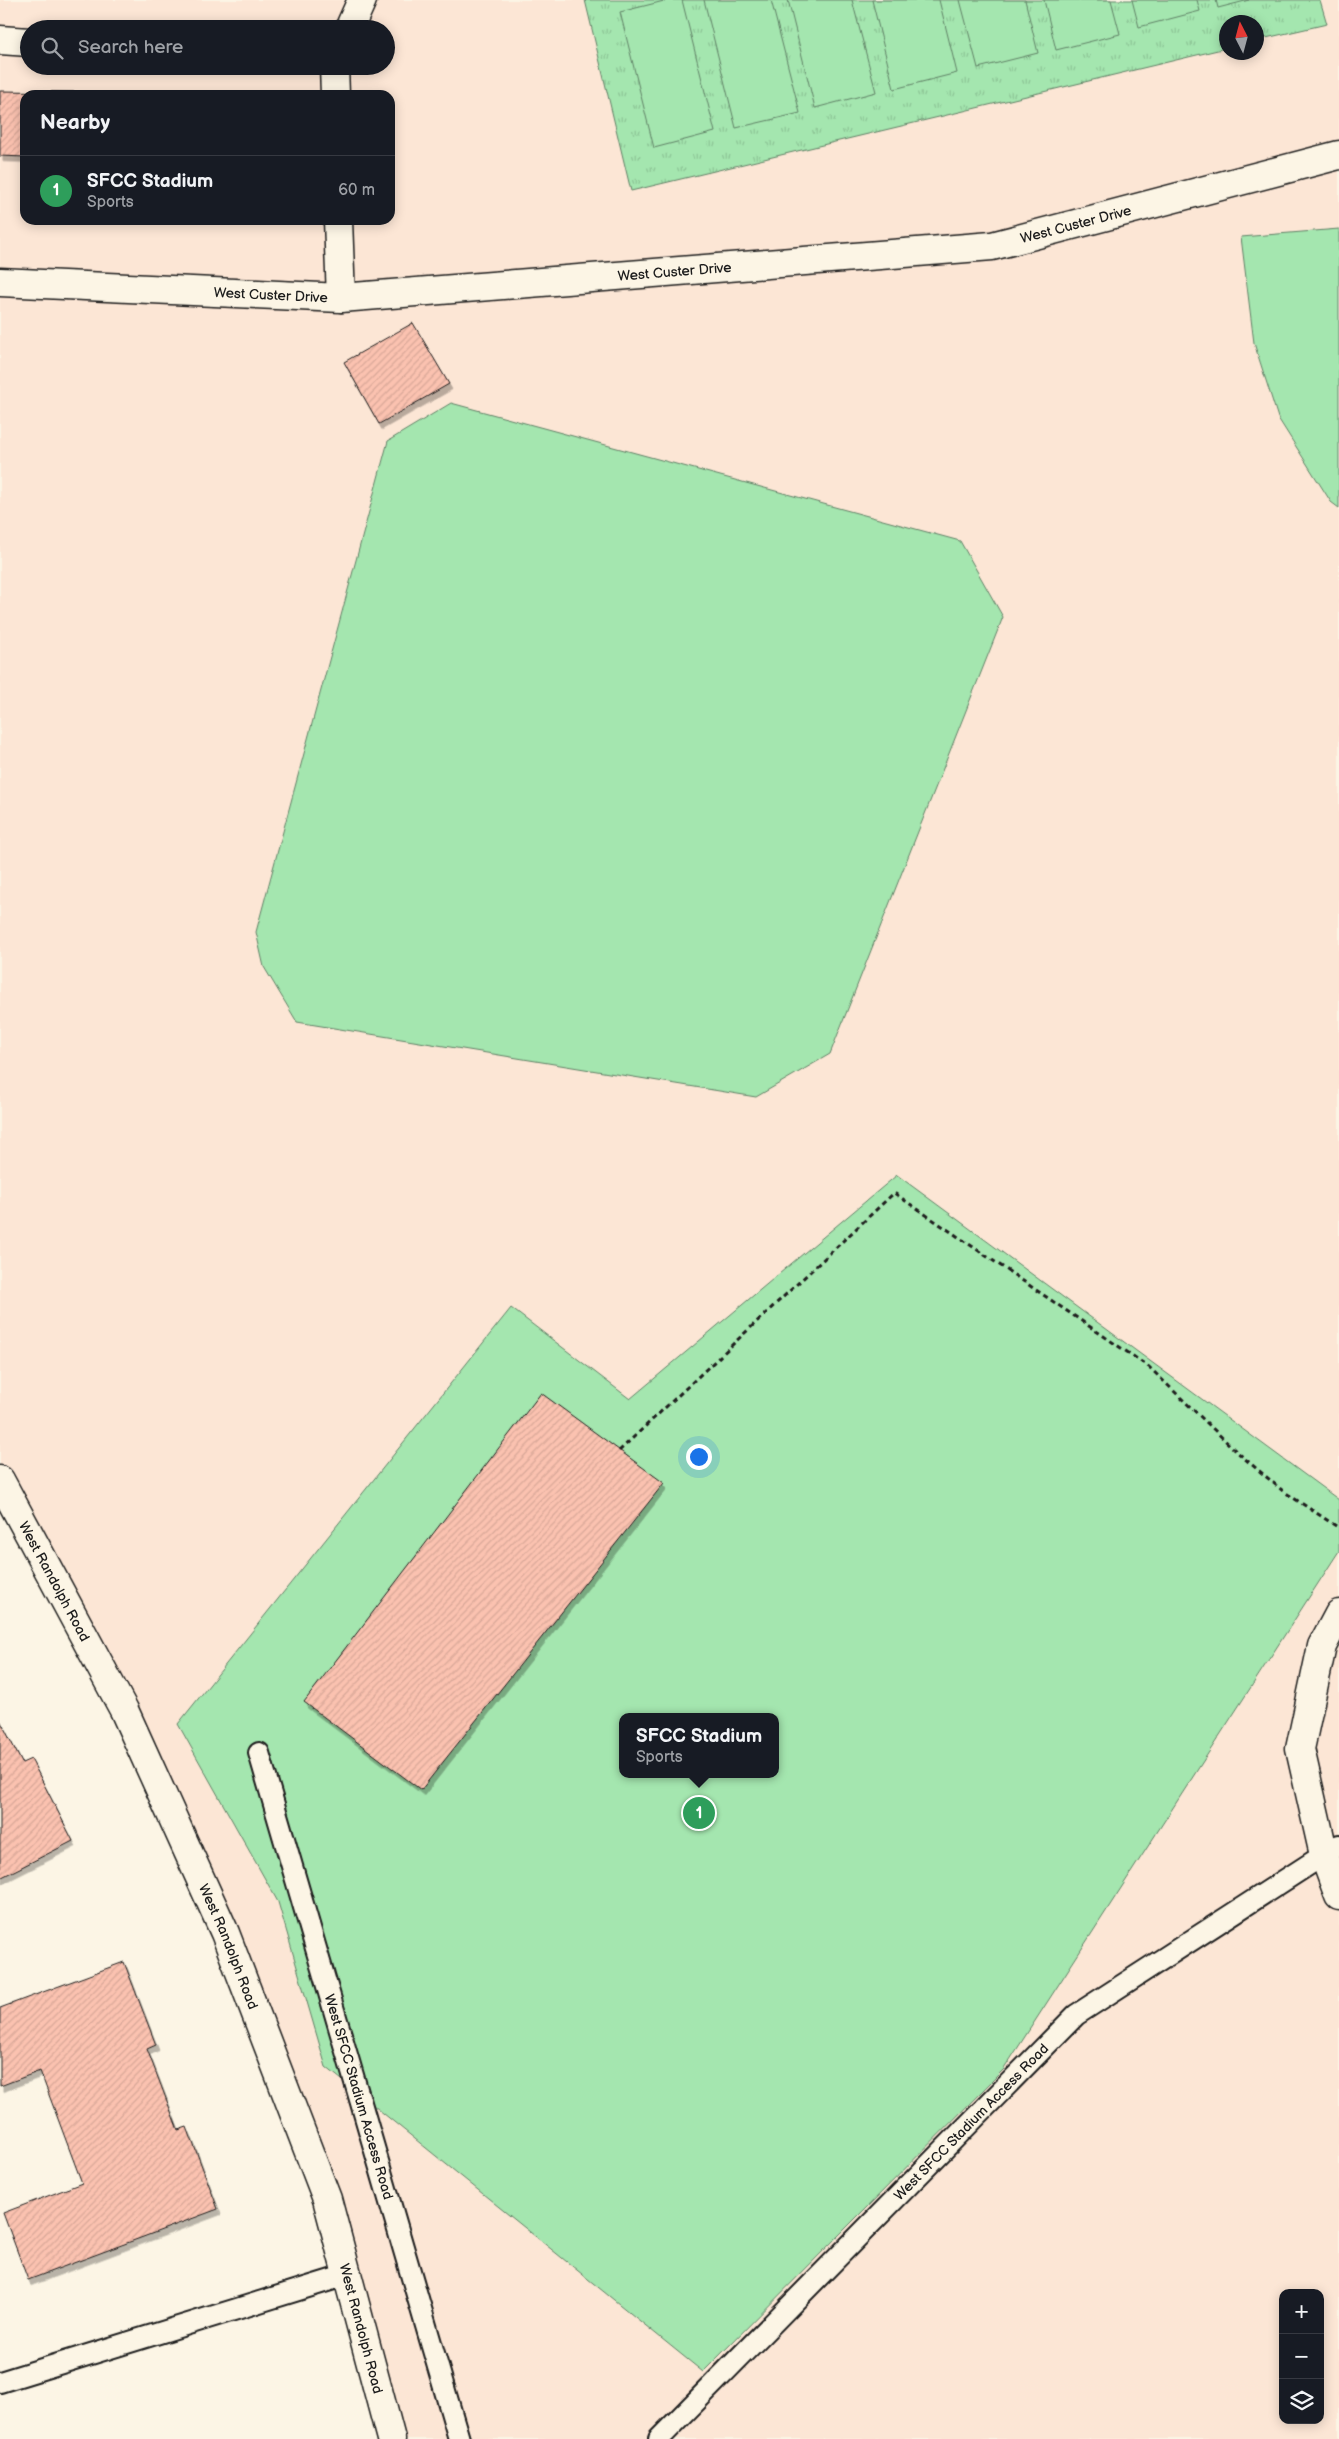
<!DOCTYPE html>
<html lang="en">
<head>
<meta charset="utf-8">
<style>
	:root { --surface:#171b24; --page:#242831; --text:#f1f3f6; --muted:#9ea1a6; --line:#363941; --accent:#8c9099 }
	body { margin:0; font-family:"Balsamiq Sans",sans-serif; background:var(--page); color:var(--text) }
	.controls { position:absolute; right:15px; bottom:15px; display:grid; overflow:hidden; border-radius:10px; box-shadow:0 2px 12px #0003 }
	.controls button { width:45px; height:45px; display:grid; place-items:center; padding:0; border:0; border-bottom:1px solid var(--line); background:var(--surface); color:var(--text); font:25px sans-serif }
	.compass { position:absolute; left:1219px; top:15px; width:45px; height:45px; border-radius:50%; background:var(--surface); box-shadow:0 2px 12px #0003; rotate:354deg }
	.you { position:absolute; left:698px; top:1456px; width:18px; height:18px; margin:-12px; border:4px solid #fff; border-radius:50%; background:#1a73e8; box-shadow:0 0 0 8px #1a73e833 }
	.badge { display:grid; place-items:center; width:32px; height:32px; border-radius:50%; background:var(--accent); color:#fff; font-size:16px; font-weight:700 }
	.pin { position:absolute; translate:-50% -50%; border:2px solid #fff; box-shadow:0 1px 5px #0006 }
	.popup { position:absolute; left:619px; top:1713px; width:160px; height:65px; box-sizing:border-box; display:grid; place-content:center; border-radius:10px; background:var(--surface); filter:drop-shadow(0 1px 4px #0005); font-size:16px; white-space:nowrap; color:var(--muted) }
	.popup b { font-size:19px; color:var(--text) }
	.popup::after { content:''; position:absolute; left:50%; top:100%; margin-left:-10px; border:10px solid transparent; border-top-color:var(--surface) }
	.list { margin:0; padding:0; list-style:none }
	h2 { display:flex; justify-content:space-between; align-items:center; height:65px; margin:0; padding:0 20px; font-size:21px }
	h2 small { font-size:16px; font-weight:400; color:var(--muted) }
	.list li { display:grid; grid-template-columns:32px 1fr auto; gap:15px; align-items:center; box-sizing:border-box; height:70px; padding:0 20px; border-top:1px solid var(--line) }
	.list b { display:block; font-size:19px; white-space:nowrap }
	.list p { margin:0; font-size:16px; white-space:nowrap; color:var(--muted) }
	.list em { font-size:16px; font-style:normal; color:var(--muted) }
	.icon { flex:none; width:28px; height:28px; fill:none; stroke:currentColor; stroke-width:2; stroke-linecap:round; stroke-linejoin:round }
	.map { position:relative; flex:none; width:1339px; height:2439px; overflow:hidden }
	.search { position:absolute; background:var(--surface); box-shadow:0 2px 12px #0003; left:20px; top:20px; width:375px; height:55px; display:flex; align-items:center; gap:12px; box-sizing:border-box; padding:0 18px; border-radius:28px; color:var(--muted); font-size:19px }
	.panel { position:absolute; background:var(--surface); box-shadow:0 2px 12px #0003; left:20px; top:90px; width:375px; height:135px; border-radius:15px }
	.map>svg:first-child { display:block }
	.built { fill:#fce6d5; fill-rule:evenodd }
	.park { fill:url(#park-tufts); stroke:#608166 }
	.pitch { fill:#a4e6af; stroke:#608166; fill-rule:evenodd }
	.building { fill:url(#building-hatch); stroke:#1c1c1c; filter:url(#shadow) }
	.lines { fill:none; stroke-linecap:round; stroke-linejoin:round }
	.lane-casing { stroke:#1c1c1c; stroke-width:24 }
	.street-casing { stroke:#1c1c1c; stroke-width:31 }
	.path { stroke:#1c1c1c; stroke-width:3; stroke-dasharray:5 4; stroke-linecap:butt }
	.lane { stroke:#fcf5e5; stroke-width:20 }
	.street { stroke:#fcf5e5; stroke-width:28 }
	.labels { text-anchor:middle; stroke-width:5; stroke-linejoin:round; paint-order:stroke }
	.street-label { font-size:14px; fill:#1c1c1c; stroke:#fcf5e5 }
</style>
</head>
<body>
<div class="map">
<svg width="1339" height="2439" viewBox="0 0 1339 2439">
	<defs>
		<pattern id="park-tufts" width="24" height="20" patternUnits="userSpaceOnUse" patternTransform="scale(1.25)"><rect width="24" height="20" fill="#a4e6af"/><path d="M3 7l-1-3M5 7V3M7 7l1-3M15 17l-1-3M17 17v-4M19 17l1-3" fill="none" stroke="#8dc596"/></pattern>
		<pattern id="building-hatch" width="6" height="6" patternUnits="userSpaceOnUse" patternTransform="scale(1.25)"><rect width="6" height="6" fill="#fbc2b0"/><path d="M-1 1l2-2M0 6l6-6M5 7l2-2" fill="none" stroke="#d7a697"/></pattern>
		<filter id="shadow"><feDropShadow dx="3" dy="5.5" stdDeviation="0" flood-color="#0004"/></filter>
	</defs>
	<rect width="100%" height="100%" fill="#fcf5e5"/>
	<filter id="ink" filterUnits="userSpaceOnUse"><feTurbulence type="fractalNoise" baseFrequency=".02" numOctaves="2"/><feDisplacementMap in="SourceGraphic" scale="10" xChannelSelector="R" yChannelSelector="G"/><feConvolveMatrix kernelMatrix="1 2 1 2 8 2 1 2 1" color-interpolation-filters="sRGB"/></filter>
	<g filter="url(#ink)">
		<path class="built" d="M0,0h1339v2439h-948l-64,-240 -102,-266 -225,-444zM1226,22h30v30h-30zM29,29h357v37h-357zM25,95h365v125h-365zM623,1717h152v57h-152zM1283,2293h37v127h-37z"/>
		<path class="park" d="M585,0h735l7,24 -70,16 -1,-18h-30v26l-595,143z"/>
		<path class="pitch" d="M668,0h14l33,132 -61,16 -34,-136z
			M704,0h67l29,113 -64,15z
			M788,0h64l24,92 -61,16z
			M872,0h67l18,73 -63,16z
			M960,0h65l13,53 -60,15z
			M1044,0h67l9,34 -64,16z
			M1132,0h65l3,11 -61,16z
			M1216,0h33l-31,8z
			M1339,229v279l-8,-6 -53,-84 -24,-75 -13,-106z
			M451,403l509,138 43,76 -173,437 -74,43 -459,-75 -33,-55 -8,-35 132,-491z
			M897,1175l442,325v51l-335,518 -301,303 -377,-305 -48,-165 -100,-178 333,-416 119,91zM623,1717h152v57h-152z"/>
		<path class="building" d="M0,91l80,1v3h-55v62l-25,-1z
			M413,323l36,61 -70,40 -35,-62z
			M541,1393l123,90 -243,307 -117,-88z
			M0,1720l22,43 9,-4 42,82 -73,37z
			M124,1962l32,83 -9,4 31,81 9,-3 31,82 -190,71 -25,-67 79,-30 -42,-112 -40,15v-78z"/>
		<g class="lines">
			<g class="lane-casing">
				<g id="lane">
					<path id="s1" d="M259,1753l200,686"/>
					<path d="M0,2382l347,-107"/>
					<path id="s2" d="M659,2439l417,-424 263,-170"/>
				</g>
			</g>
			<g class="street-casing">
				<g id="street">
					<path d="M349,29l13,-29"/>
					<path d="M0,40l29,2"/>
					<path d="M334,66l1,29"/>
					<path d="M338,220l3,78"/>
					<path id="s3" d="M0,282l341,16 651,-52 347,-91"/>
					<path id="s4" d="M0,1480l124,230 101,223 102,266 64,240"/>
					<path d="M1339,1614l-17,32 -22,103 24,106 15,41"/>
				</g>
			</g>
			<path class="path" d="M619,1451l275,-258 255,174 88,85 46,39 56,37"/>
			<use href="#lane" class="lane"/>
			<use href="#street" class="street"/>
		</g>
	</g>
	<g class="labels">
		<g class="street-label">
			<text dy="5" stroke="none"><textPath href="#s3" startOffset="1081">West Custer Drive</textPath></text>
			<text dy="5" stroke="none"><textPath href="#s3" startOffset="676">West Custer Drive</textPath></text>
			<text dy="5" stroke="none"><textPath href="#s3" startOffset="271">West Custer Drive</textPath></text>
			<text dy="5" stroke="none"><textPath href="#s4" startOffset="115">West Randolph Road</textPath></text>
			<text dy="5" stroke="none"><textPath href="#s4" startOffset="520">West Randolph Road</textPath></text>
			<text dy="5" stroke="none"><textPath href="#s1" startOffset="358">West SFCC Stadium Access Road</textPath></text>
			<text dy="5" stroke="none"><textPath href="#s2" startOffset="445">West SFCC Stadium Access Road</textPath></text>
			<text dy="5" stroke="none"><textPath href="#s4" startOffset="925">West Randolph Road</textPath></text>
		</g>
	</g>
</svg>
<div class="controls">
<button>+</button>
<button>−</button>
<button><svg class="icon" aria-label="layers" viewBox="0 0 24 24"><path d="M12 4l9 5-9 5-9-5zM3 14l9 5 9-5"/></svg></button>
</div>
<svg class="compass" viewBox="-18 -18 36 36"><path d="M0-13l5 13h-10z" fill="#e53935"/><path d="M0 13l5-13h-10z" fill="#9ea1a6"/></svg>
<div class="you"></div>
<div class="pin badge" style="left:699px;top:1813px;background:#2e9e5b">1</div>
<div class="popup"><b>SFCC Stadium</b>Sports</div>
<div class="search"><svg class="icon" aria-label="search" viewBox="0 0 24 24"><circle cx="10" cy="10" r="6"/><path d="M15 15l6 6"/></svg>Search here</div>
<section class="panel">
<h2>Nearby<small></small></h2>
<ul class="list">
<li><span class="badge" style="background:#2e9e5b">1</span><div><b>SFCC Stadium</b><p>Sports</p></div><em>60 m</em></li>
</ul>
</section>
</div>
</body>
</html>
